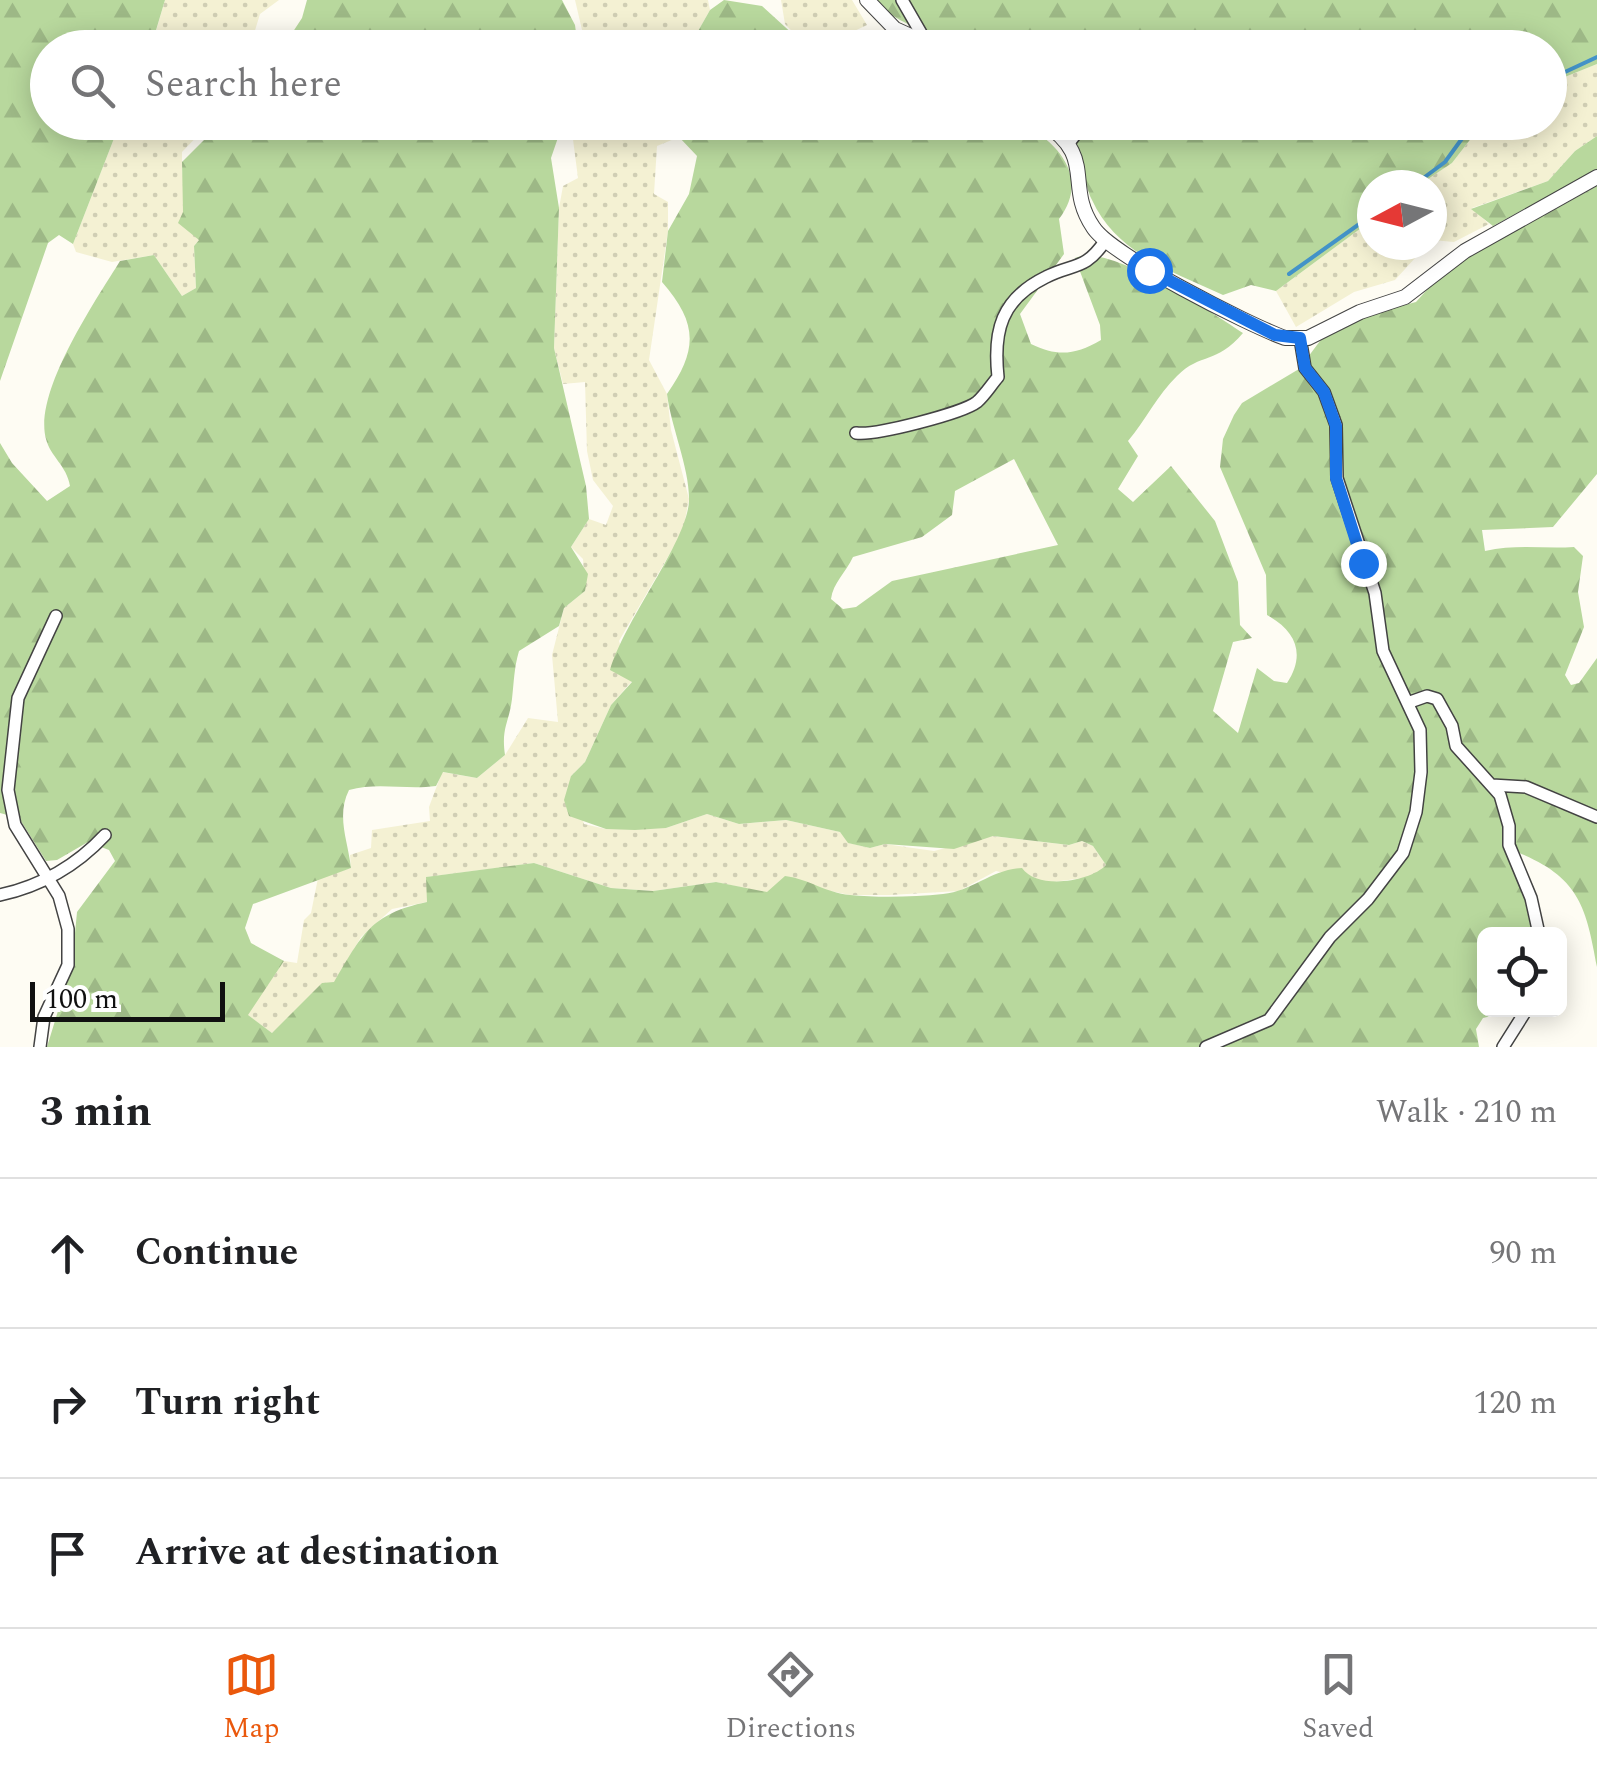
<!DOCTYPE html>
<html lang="en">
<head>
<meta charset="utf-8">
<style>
	:root { --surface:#fff; --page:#f2f2f2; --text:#202124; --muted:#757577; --line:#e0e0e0; --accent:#ea580c }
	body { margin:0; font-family:Spectral,serif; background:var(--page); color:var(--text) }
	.controls { position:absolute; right:30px; bottom:30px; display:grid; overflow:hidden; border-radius:15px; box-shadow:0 5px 25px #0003 }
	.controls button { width:90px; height:90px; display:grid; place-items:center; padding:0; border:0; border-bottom:2px solid var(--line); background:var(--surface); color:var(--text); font:50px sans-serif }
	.compass { position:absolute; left:1357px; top:170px; width:90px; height:90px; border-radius:50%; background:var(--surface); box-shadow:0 5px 25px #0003; rotate:263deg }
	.scale { position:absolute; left:30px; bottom:25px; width:195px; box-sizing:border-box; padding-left:10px; border:5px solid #101010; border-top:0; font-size:28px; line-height:35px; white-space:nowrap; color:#101010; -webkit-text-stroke:8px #fff; paint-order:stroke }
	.stop { position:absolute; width:30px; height:30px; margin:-22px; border:8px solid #1a73e8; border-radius:50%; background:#fff }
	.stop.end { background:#1a73e8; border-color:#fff; box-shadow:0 2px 10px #0008 }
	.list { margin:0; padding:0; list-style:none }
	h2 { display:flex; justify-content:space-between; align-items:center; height:130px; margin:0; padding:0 40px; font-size:42px }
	h2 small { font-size:32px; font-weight:400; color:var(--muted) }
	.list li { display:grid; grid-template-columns:65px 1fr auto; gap:30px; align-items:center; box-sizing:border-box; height:150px; padding:0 40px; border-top:2px solid var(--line) }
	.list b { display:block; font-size:38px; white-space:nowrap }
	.list em { font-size:32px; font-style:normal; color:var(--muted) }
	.icon { flex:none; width:55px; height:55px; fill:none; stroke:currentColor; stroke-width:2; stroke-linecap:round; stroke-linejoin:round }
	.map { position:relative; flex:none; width:1597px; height:1047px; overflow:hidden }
	.search { position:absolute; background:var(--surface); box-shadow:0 5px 25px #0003; left:30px; right:30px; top:30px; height:110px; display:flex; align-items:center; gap:25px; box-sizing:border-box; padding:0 35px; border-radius:55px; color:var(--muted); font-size:38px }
	.sheet { height:580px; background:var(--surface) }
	nav { display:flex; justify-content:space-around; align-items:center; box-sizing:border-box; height:140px; border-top:2px solid var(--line); background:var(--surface); font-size:28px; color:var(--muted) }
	nav a { display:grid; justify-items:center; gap:5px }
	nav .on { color:var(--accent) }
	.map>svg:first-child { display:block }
	.farmland { fill:url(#farmland-dots) }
	.forest { fill:url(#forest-firs); fill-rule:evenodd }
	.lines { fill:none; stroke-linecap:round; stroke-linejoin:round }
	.stream { stroke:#4393c8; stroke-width:4 }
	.minor-casing { stroke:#434343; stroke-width:14 }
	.tertiary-casing { stroke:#434343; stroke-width:16 }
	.minor { stroke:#fff; stroke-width:11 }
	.tertiary { stroke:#fff; stroke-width:14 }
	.route { stroke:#1a73e8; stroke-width:12 }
</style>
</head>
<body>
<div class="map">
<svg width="1597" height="1047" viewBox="0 0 1597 1047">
	<defs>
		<pattern id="farmland-dots" width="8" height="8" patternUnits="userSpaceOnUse" patternTransform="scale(2.5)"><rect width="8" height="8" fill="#f4f1d3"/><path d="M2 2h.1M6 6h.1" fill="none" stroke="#d0ceb4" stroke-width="1.8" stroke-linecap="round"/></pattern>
		<pattern id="forest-firs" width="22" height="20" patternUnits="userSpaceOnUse" patternTransform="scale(2.5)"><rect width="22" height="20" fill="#b8d89d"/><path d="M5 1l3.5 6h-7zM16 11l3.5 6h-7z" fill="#9db886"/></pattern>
	</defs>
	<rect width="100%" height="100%" fill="#fefcf3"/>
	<path class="farmland" d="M165,0h114l-19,14 -10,33 -99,1z
		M575,0h133l2,10 -21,37h-103z
		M781,0h71l15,25 -46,22h-14l-22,-23z
		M1597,64v72l-22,15 -27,30 -76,27 17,16 -35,18 -22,-2v-55h-13l33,-22 31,-40 67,-1v-39z
		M120,123h90l-28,29v20l17,68 -5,6 2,42 -14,8 -28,-41 -42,7 -36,-10 -3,-8z
		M683,123l-4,14 -22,9 -3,48 14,8v29l-19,129 18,34 4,36 18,69 -6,32 -64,110 13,40 -21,24 -26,57 -14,14 13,48 22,5 60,-1 41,-14 32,10 47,-4 54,12 9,11 21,5 15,-4 49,7 58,-15 77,9 13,-4 11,5 13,19 -9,10 -14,3 -37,5 -50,-12 -37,20 -69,4h-40l-30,-6 -52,4 -52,-11 -63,9 -42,-3 -77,-25 -107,14v25l-35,7 -31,28 -27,46 -62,50 -25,-18 37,-54 13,2 7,-43 7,-7 7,-35 33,-10 -1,-13 21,-7 1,-18 58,-9 -1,-14 13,-35 35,6 28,-23 23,-37 30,4 -6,-67 12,-47 21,-17 -2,-32 -12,-12 18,-28 17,6 7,-19 -20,-26 -6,-29 -2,-69 -22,2 -9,-36 5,-140 4,-22 15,-8 -7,-54z
		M1372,220v25h55l-32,35 -41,12 -58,35 -20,-36z"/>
	<path class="forest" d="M0,0h165l-14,47 -103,1v74l72,1 -47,121 -14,-9 -11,8 -48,138z
		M307,0h255l13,25 3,22h-295l19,-29z
		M724,0l38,6 45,41h-118l21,-37z
		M874,0h723v64l-47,19v-35l-603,-1c-24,-20 -51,-23 -73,-47z
		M221,123h342l-12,35 8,50 -5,140 32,138 3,33 -18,28 17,27 -3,17 -21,17 -5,18 -40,25c-5,17 -5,31 -7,48 -3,24 -11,29 -7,56l-28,23 -34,-6 -7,14c-30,4 -59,-4 -87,4 -13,26 -1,51 2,78l-98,36 -8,24 6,15 33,18 -36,54 24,18 50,-50 12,-1c28,-47 36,-68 93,-80l-1,-25 108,-14 77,25 42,3 63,-9 51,10 18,-16c24,3 41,17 65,19 29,3 64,2 93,-1 30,-3 49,-25 79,-26 15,22 68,14 84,-3l-13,-19 -11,-5 -13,4 -76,-9 -39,13 -69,-5 -15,4 -22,-5 -8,-11 -54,-12 -47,4 -32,-10 -41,14 -31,2 -29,-1 -37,-13 -5,-16 7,-24 14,-14 26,-57 21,-23 -22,-12c15,-51 77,-128 79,-169 1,-32 -18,-74 -22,-107 32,-45 30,-72 -5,-112l6,-51 21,-37 8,-38 -18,-19 4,-14h340c36,21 67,55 36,96l5,35 -44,60 11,30c27,13 44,11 70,-4l-1,-15 -25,-67c32,-17 138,55 168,75 -27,32 -42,19 -66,43 -19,18 -32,45 -49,65l10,15 -20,33 15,13 38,-36 44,55 23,61 2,43 12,13 -19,4 -20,69 25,22 19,-65 17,13 13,2c19,-29 9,-52 -20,-68l-1,-40 -46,-108 3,-28 11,-24 8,-12 57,-34 24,-32 39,-21 54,-14 25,-28 18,-12 138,-76v288l-44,53 -71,3 3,21c30,-7 59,-2 89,-4l9,9 -5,36 6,35 -19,48 6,10 8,-2 18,-25v309c-11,-61 -18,-90 -80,-115l-9,6 15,33 9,43h-48v75l32,1 -33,8 -7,11 3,18h-1432l25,-82 5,-53 38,-51 -6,-11 -21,-8 -31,18 -11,1 -27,-43 -19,-5v-370l12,20 35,38 23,-15c-3,-20 -20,-30 -24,-47 -13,-47 50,-139 74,-178l34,-6 28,41 14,-8 -2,-42 5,-6 -21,-17 5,-11 -1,-50zM1014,459l44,86 -166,36 -36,26 -13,2 -12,-10c2,-16 15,-27 22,-42l69,-20 30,-22 3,-24z
		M1060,123h423l-31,40 -33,22h-47v35l-96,71 -25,-6 -28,10c-50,-23 -107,-42 -131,-95 -16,-37 3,-39 -32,-77z
		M1597,136v34l-104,56 -22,-17 77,-28 27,-30z"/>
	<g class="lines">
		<path class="stream" d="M1550,79l47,-22
			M1414,185l31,-23 29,-40
			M1289,274l83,-59"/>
		<g class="minor-casing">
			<path id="minor" d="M902,0l23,40
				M1069,143l6,-8 -1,-13
				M856,433c19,3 107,-20 121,-31 8,-7 14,-17 21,-25 -5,-46 3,-78 48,-100 27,-14 39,-6 59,-36
				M1410,702l17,-6 10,3 15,27 4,20 44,49 9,31v19l22,53 8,36
				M1492,785l34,2 71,30
				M0,895c41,-9 76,-29 105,-60
				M40,1047l4,-30 24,-52v-36l-9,-33 -44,-71 -7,-35 10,-92 38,-82
				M1206,1047l63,-27 61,-83 38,-38 35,-46 13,-41 5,-40 -1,-42 -37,-79 -8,-58 -38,-115 -1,-53 -12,-33 -19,-24 -5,-30
				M1503,1047l24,-38"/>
		</g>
		<g class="tertiary-casing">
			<path id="tertiary" d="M867,0l28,29 42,19
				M1042,122c56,35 22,62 51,105 17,28 156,98 192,111h23l52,-26 45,-15 60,-46 132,-74"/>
		</g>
		<use href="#minor" class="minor"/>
		<use href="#tertiary" class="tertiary"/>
	</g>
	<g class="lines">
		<path class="route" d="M1149,270l126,65 25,3 5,30 19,24 12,34v52l27,85"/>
	</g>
</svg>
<div class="controls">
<button><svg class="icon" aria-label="locate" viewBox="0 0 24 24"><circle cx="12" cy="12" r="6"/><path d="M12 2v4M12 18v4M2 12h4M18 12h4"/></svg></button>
</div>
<svg class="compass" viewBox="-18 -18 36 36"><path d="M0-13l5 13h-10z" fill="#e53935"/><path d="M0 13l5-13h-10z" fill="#757577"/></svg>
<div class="scale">100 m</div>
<div class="stop" style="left:1149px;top:270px"></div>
<div class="stop end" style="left:1363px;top:563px"></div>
<div class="search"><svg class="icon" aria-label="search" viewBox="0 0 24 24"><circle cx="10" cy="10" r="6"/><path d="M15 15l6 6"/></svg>Search here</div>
</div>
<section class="sheet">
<h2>3 min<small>Walk · 210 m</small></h2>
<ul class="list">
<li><svg class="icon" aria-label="ahead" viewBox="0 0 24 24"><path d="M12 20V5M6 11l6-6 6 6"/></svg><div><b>Continue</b></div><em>90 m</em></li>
<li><svg class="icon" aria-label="right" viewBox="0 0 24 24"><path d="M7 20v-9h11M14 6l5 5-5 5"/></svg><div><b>Turn right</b></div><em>120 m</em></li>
<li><svg class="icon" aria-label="arrive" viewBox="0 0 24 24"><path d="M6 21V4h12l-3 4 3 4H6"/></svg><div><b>Arrive at destination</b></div></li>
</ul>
</section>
<nav>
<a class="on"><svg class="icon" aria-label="map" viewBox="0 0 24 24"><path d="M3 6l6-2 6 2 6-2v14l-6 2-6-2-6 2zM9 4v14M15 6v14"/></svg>Map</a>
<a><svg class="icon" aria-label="directions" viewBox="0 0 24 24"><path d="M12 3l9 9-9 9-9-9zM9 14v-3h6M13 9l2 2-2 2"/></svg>Directions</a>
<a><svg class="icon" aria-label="saved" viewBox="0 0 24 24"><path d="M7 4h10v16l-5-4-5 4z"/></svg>Saved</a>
</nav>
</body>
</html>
